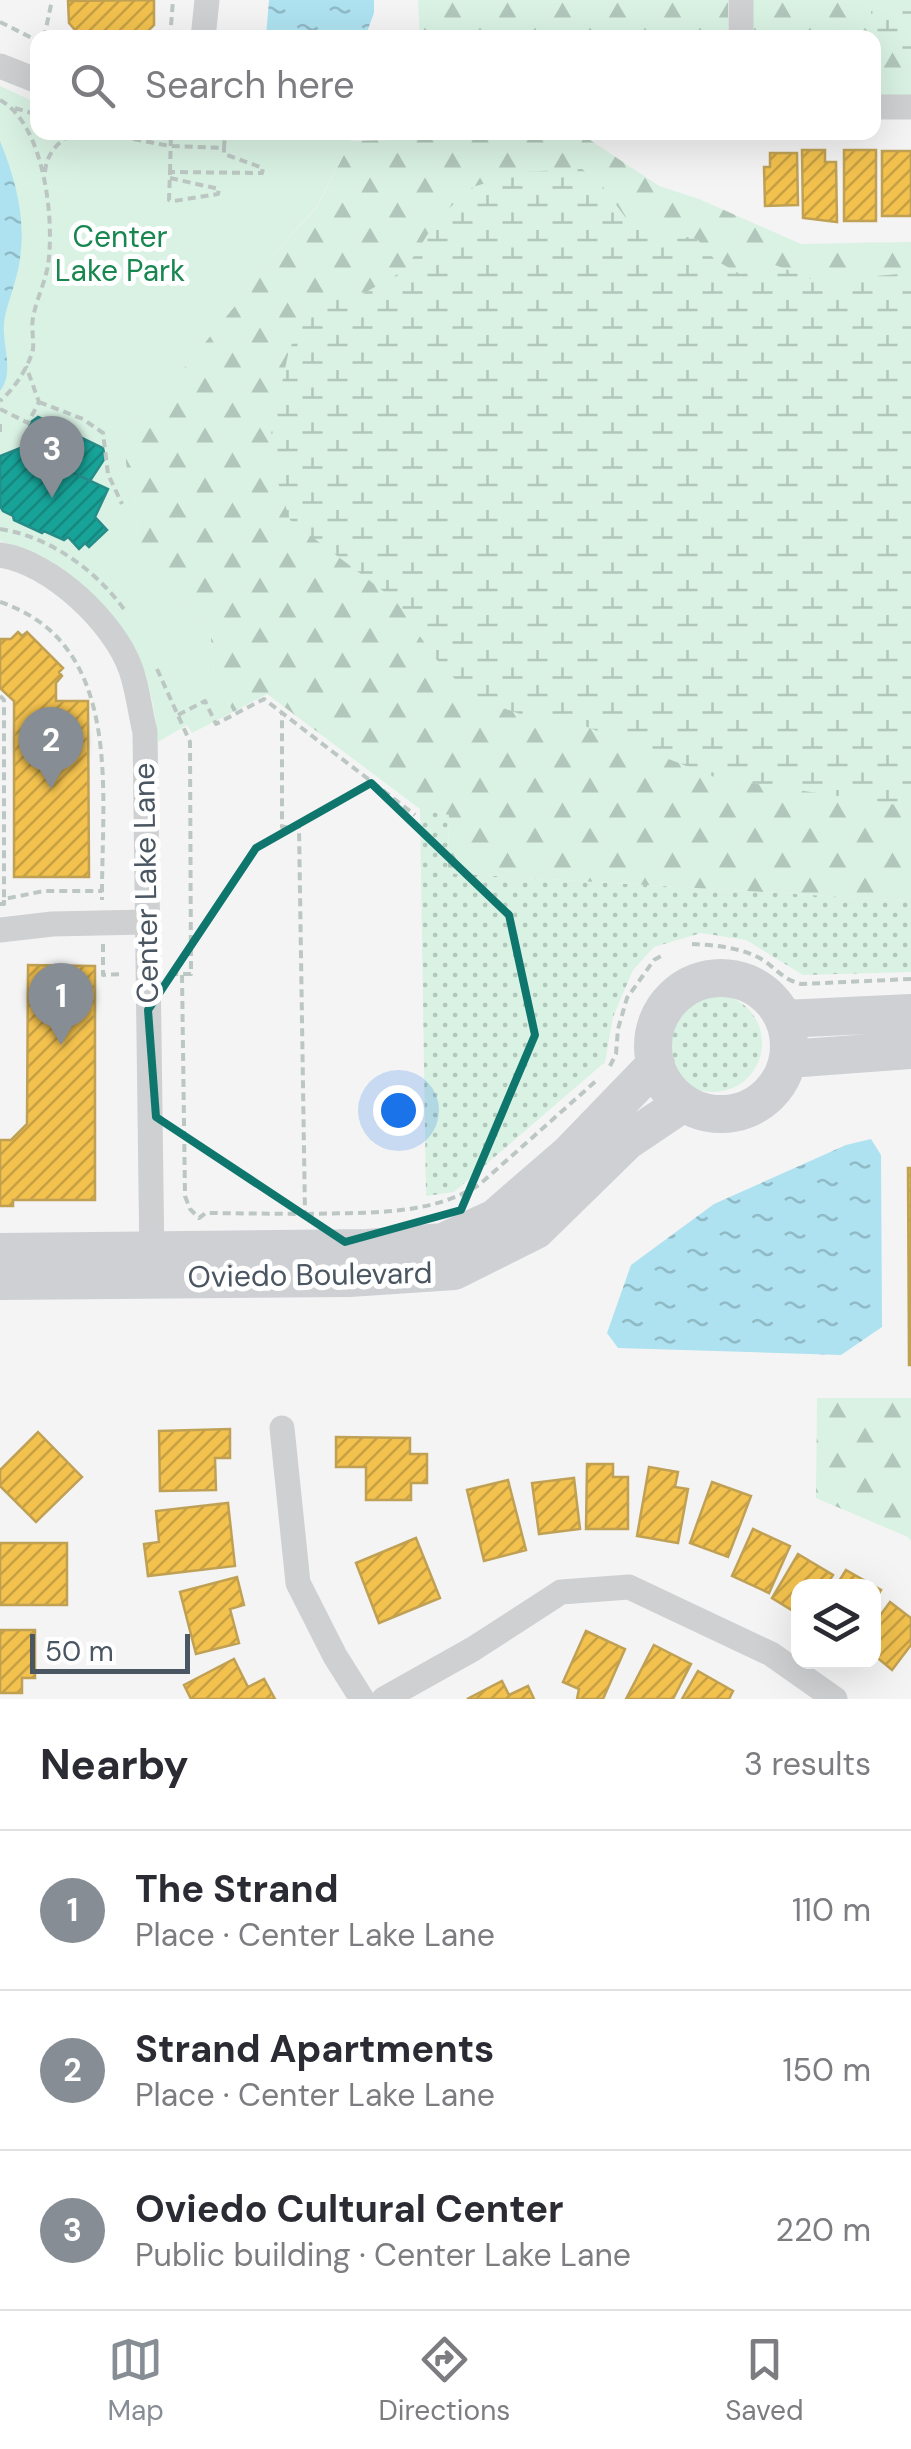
<!DOCTYPE html>
<html lang="en">
<head>
<meta charset="utf-8">
<style>
	:root { --surface:#fff; --page:#f7f7f7; --text:#2b2b33; --muted:#7c7c81; --line:#e1e1e2; --accent:#868d94 }
	body { margin:0; font-family:"DM Sans",sans-serif; background:var(--page); color:var(--text) }
	.controls { position:absolute; right:30px; bottom:30px; display:grid; overflow:hidden; border-radius:20px; box-shadow:0 10px 40px #0002 }
	.controls button { width:90px; height:90px; display:grid; place-items:center; padding:0; border:0; border-bottom:2px solid var(--line); background:var(--surface); color:var(--text); font:50px sans-serif }
	.scale { position:absolute; left:30px; bottom:25px; width:160px; box-sizing:border-box; padding-left:10px; border:5px solid #4a5661; border-top:0; font-size:28px; line-height:35px; white-space:nowrap; color:#4a5661; -webkit-text-stroke:8px #fff; paint-order:stroke }
	.you { position:absolute; left:398px; top:1110px; width:35px; height:35px; margin:-25px; border:8px solid #fff; border-radius:50%; background:#1a73e8; box-shadow:0 0 0 15px #1a73e833 }
	.badge { display:grid; place-items:center; width:65px; height:65px; border-radius:50%; background:var(--accent); color:#fff; font-size:32px; font-weight:700 }
	.pin { position:absolute; translate:-50% -82px; filter:drop-shadow(0 2px 5px #0008) }
	.pin::after { content:''; position:absolute; top:52px; width:35px; height:30px; background:inherit; clip-path:polygon(0 0,100% 0,50% 100%) }
	.list { margin:0; padding:0; list-style:none }
	h2 { display:flex; justify-content:space-between; align-items:center; height:130px; margin:0; padding:0 40px; font-size:42px }
	h2 small { font-size:32px; font-weight:400; color:var(--muted) }
	.list li { display:grid; grid-template-columns:65px 1fr auto; gap:30px; align-items:center; box-sizing:border-box; height:160px; padding:0 40px; border-top:2px solid var(--line) }
	.list b { display:block; font-size:38px; white-space:nowrap }
	.list p { margin:0; font-size:32px; white-space:nowrap; color:var(--muted) }
	.list em { font-size:32px; font-style:normal; color:var(--muted) }
	.icon { flex:none; width:55px; height:55px; fill:none; stroke:currentColor; stroke-width:2; stroke-linecap:round; stroke-linejoin:round }
	.map { position:relative; flex:none; width:911px; height:1699px; overflow:hidden }
	.search { position:absolute; background:var(--surface); box-shadow:0 10px 40px #0002; left:30px; right:30px; top:30px; height:110px; display:flex; align-items:center; gap:25px; box-sizing:border-box; padding:0 35px; border-radius:20px; color:var(--muted); font-size:38px }
	.sheet { height:610px; background:var(--surface) }
	nav { display:flex; justify-content:space-around; align-items:center; box-sizing:border-box; height:140px; border-top:2px solid var(--line); background:var(--surface); font-size:28px; color:var(--muted) }
	nav a { display:grid; justify-items:center; gap:5px }
	nav .on { color:var(--accent) }
	.map>svg:first-child { display:block }
	.grass { fill:url(#grass-dots) }
	.forest { fill:url(#forest-firs) }
	.wetland { fill:url(#wetland-marsh) }
	.green { fill:#d9f2e3 }
	.water { fill:url(#water-ripples) }
	.homes { fill:url(#homes-hatch); stroke:#c0a154; stroke-width:2.5 }
	.public { fill:url(#public-hatch); stroke:#268c88; stroke-width:2.5 }
	.lines { fill:none; stroke-linecap:round; stroke-linejoin:round }
	.path { stroke:#bcc7c4; stroke-width:4; stroke-dasharray:8 5; stroke-linecap:butt }
	.street { stroke:#ced0d2; stroke-width:25 }
	.secondary { stroke:#ced0d4; stroke-width:38 }
	.marked { fill:none; stroke:#0f766e; stroke-width:8; stroke-linejoin:round }
	.labels { text-anchor:middle; stroke-width:10; stroke-linejoin:round; paint-order:stroke }
	.park-label { font-size:30px; fill:#17864f; stroke:#fff }
	.street-label { font-size:30px; fill:#4a5661; stroke:#fff }
</style>
</head>
<body>
<div class="map">
<svg width="911" height="1699" viewBox="0 0 911 1699">
	<defs>
		<pattern id="grass-dots" width="8" height="8" patternUnits="userSpaceOnUse" patternTransform="scale(2.5)"><rect width="8" height="8" fill="#d9f2e3"/><path d="M2 2h.1M6 6h.1" fill="none" stroke="#b2c7bb" stroke-width="1.8" stroke-linecap="round"/></pattern>
		<pattern id="forest-firs" width="22" height="20" patternUnits="userSpaceOnUse" patternTransform="scale(2.5)"><rect width="22" height="20" fill="#d9f2e3"/><path d="M5 1l3.5 6h-7zM16 11l3.5 6h-7z" fill="#b2c7bb"/></pattern>
		<pattern id="wetland-marsh" width="20" height="14" patternUnits="userSpaceOnUse" patternTransform="scale(2.5)"><rect width="20" height="14" fill="#d9f2e3"/><path d="M1 5h8M5 5V1M11 12h8M15 12V8" fill="none" stroke="#b2c7bb"/></pattern>
		<pattern id="water-ripples" width="26" height="14" patternUnits="userSpaceOnUse" patternTransform="scale(2.5)"><rect width="26" height="14" fill="#aee2f0"/><path d="M2 4q2-2 4 0t4 0M15 11q2-2 4 0t4 0" fill="none" stroke="#90bac6"/></pattern>
		<pattern id="homes-hatch" width="6" height="6" patternUnits="userSpaceOnUse" patternTransform="scale(2.5)"><rect width="6" height="6" fill="#f2c14e"/><path d="M-1 1l2-2M0 6l6-6M5 7l2-2" fill="none" stroke="#c6a044"/></pattern>
		<pattern id="public-hatch" width="6" height="6" patternUnits="userSpaceOnUse" patternTransform="scale(2.5)"><rect width="6" height="6" fill="#17a398"/><path d="M-1 1l2-2M0 6l6-6M5 7l2-2" fill="none" stroke="#17887f"/></pattern>
	</defs>
	<rect width="100%" height="100%" fill="#f4f4f4"/>
	<path class="grass" d="M420,809l29,6 -1,58 463,28v71l-108,3 -57,-35 -45,-7 -47,14 -21,23 -20,47 -8,45 -151,130 -28,4z
		M664 1043a49 49 0 1 1 98 0a49 49 0 1 1-98 0Z"/>
	<path class="forest" d="M418,0h310v37h-308z
		M753,0h118v18l10,28 30,11v38l-37,1v-58l-121,-1z
		M584,136l75,50 40,13 102,45 110,-2v659l-463,-28 1,-58 -29,-6 -153,-115 -34,18 -19,-37 -4,-47 -48,-38 -24,-46 -1,-35 -10,-36 -4,-42 21,-14 94,-115 31,-43 48,-52 34,-66z
		M817,1398h94v143l-3,-4 -92,-39z"/>
	<path class="wetland" d="M871,0h40v57l-30,-11 -10,-28z
		M582,169l18,14 26,35 44,16 27,5 18,21 25,14 30,-11 46,18 95,-8v534l-194,-29 -135,-53 -59,-10 -51,-18 -37,-39 -40,-58 -105,-80 -13,-41 -6,-45 17,-79 15,-44 28,-14 28,-1 46,-26 33,-52 35,-31 47,-15z"/>
	<path class="green" d="M0,86l37,17 1,29 313,1v8l-34,65 -48,53 -31,43 -94,115 -21,14 4,42 10,36 1,35 24,46 48,38 4,47 19,37 -41,21 -5,-8 -29,17c-7,-103 -61,-167 -158,-201z"/>
	<path class="water" d="M269,0h105v13l-9,24h-99z
		M0,141c18,44 29,89 16,137 -4,16 -10,29 -12,45 -2,23 11,49 -4,68z
		M871,1139l10,16 1,172 -41,28 -223,-7 -11,-15 24,-68 83,-61 132,-59z"/>
	<path class="homes" d="M154,0v25l-12,12 -60,1 -13,-15 -1,-22z
		M802,150h23v12h11l1,60 -34,-4z
		M844,150h32v71h-32z
		M882,151h29v65h-29z
		M770,153h27l1,52 -33,1 -1,-39h6z
		M18,632l4,4 5,-4 36,36 -4,4 3,4 -6,7v18h32l1,176h-75v-176l-14,-13v-49h11z
		M28,965l67,1v234h-82v6h-13v-66h11l16,-16z
		M908,1168h3v197h-2z
		M230,1429v29h-15l1,32 -56,1 -1,-60z
		M38,1432l44,45 -46,45 -36,-36v-16z
		M336,1437l74,1v16h17v29h-16v17h-45v-33h-30z
		M587,1464h26v13h15v52h-42z
		M649,1467l29,5 -3,15 13,2 -10,54 -41,-7z
		M574,1478l6,51 -41,5 -7,-51z
		M508,1480l18,70 -42,11 -17,-71z
		M712,1482l39,14 -23,61 -38,-14z
		M228,1503l7,63 -87,10 -4,-32 15,-2 -3,-31z
		M753,1529l37,17 -21,47 -37,-17z
		M416,1538l24,60 -61,25 -23,-60z
		M0,1543h67v62h-67z
		M798,1554l35,21 -7,11h-28v28l-26,-16z
		M846,1570l35,20 -7,12v-16h-38z
		M237,1577l7,28 -14,4 9,34 -43,11 -16,-62z
		M890,1602l21,16v27l-19,25 -18,-15v-31z
		M0,1630h35v48h-13v15h-22z
		M586,1631l39,18 -22,50h-26l2,-10 -16,-7z
		M654,1645l37,19 -18,35h-47z
		M234,1659l14,28 16,-8 11,20h-84l-7,-14z
		M698,1671l35,20 -4,8h-47z
		M502,1681l7,14 19,-9 6,13h-67z"/>
	<path class="public" d="M38,417l65,31 2,10 -15,23 -68,-32 9,-27z
		M20,448l88,41 -13,28 12,13 -18,17 -4,-4 -6,6 -11,-12 -4,3 -20,-9 -2,2 -28,-13 -1,-4 -10,-5 -3,-5v-50z"/>
	<g class="lines">
		<path class="path" d="M0,22l38,19
			M44,38l8,-38
			M170,38l3,-38
			M0,100c44,24 55,119 48,165 -3,18 -12,35 -15,53 -2,10 1,21 0,31 -4,18 -19,40 -33,52
			M15,108l23,7
			M95,132l75,14 54,2 1,-16
			M251,132h180
			M45,172c2,-20 14,-32 32,-40
			M170,172l1,-40
			M170,178l49,11 -1,5 -44,7 -5,-1 1,-28 92,1 1,-5 -39,-14v-6
			M39,402l44,17 20,14 5,41 14,30
			M0,409l28,14 11,-21 -13,-36
			M0,424v13
			M0,529c51,8 97,42 126,83
			M0,602c126,42 101,194 102,298
			M157,669l33,73 1,232h-18
			M0,696l4,4v199
			M178,715l27,-14 11,23 48,-25 151,116
			M0,904h4v-5l40,-8h58
			M103,944v31l20,-1
			M692,944c24,1 54,4 74,18 13,10 19,18 35,22l110,-5
			M182,975l3,221 5,13 9,9 7,-5 99,1 -6,-387h-17v-114
			M610,1066l6,-12 2,-25 9,-31 27,-38 11,-6
			M306,1214c59,-2 121,3 173,-29l118,-105"/>
		<path class="street" d="M741,0v38
			M203,38l4,-38
			M0,66l38,15
			M874,107h37
			M0,555c51,7 115,68 131,115 7,20 9,42 14,62l7,532
			M0,930l52,-6 94,-2
			M282,1428l16,155 37,73 27,43
			M384,1699l89,-50 88,-57 68,-5 142,67 64,45"/>
		<path class="secondary" d="M653 1046a68 68 0 1 1 136 0a68 68 0 1 1-136 0Z
			M784,1019l127,-6
			M788,1059l123,-9
			M0,1252l368,-4 75,-6 52,-24 75,-65 86,-89
			M0,1281l349,-3 105,-7 82,-41 91,-89 55,-37"/>
	</g>
	<path class="marked" d="M371,783l138,132 26,120 -74,175 -116,32 -189,-125 -8,-107 108,-162z"/>
	<g class="labels">
		<g class="park-label">
			<text x="120" y="247">Center<tspan x="120" dy="34">Lake Park</tspan></text>
		</g>
		<g class="street-label">
			<text transform="translate(146 883) rotate(-91)" y="10">Center Lake Lane</text>
			<text transform="translate(310 1275) rotate(-1)" y="10">Oviedo Boulevard</text>
		</g>
	</g>
</svg>
<div class="controls">
<button><svg class="icon" aria-label="layers" viewBox="0 0 24 24"><path d="M12 4l9 5-9 5-9-5zM3 14l9 5 9-5"/></svg></button>
</div>
<div class="scale">50 m</div>
<div class="you"></div>
<div class="pin badge" style="left:61px;top:1045px">1</div>
<div class="pin badge" style="left:51px;top:789px">2</div>
<div class="pin badge" style="left:52px;top:498px">3</div>
<div class="search"><svg class="icon" aria-label="search" viewBox="0 0 24 24"><circle cx="10" cy="10" r="6"/><path d="M15 15l6 6"/></svg>Search here</div>
</div>
<section class="sheet">
<h2>Nearby<small>3 results</small></h2>
<ul class="list">
<li><span class="badge">1</span><div><b>The Strand</b><p>Place · Center Lake Lane</p></div><em>110 m</em></li>
<li><span class="badge">2</span><div><b>Strand Apartments</b><p>Place · Center Lake Lane</p></div><em>150 m</em></li>
<li><span class="badge">3</span><div><b>Oviedo Cultural Center</b><p>Public building · Center Lake Lane</p></div><em>220 m</em></li>
</ul>
</section>
<nav>
<a class="on"><svg class="icon" aria-label="map" viewBox="0 0 24 24"><path d="M3 6l6-2 6 2 6-2v14l-6 2-6-2-6 2zM9 4v14M15 6v14"/></svg>Map</a>
<a><svg class="icon" aria-label="directions" viewBox="0 0 24 24"><path d="M12 3l9 9-9 9-9-9zM9 14v-3h6M13 9l2 2-2 2"/></svg>Directions</a>
<a><svg class="icon" aria-label="saved" viewBox="0 0 24 24"><path d="M7 4h10v16l-5-4-5 4z"/></svg>Saved</a>
</nav>
</body>
</html>
